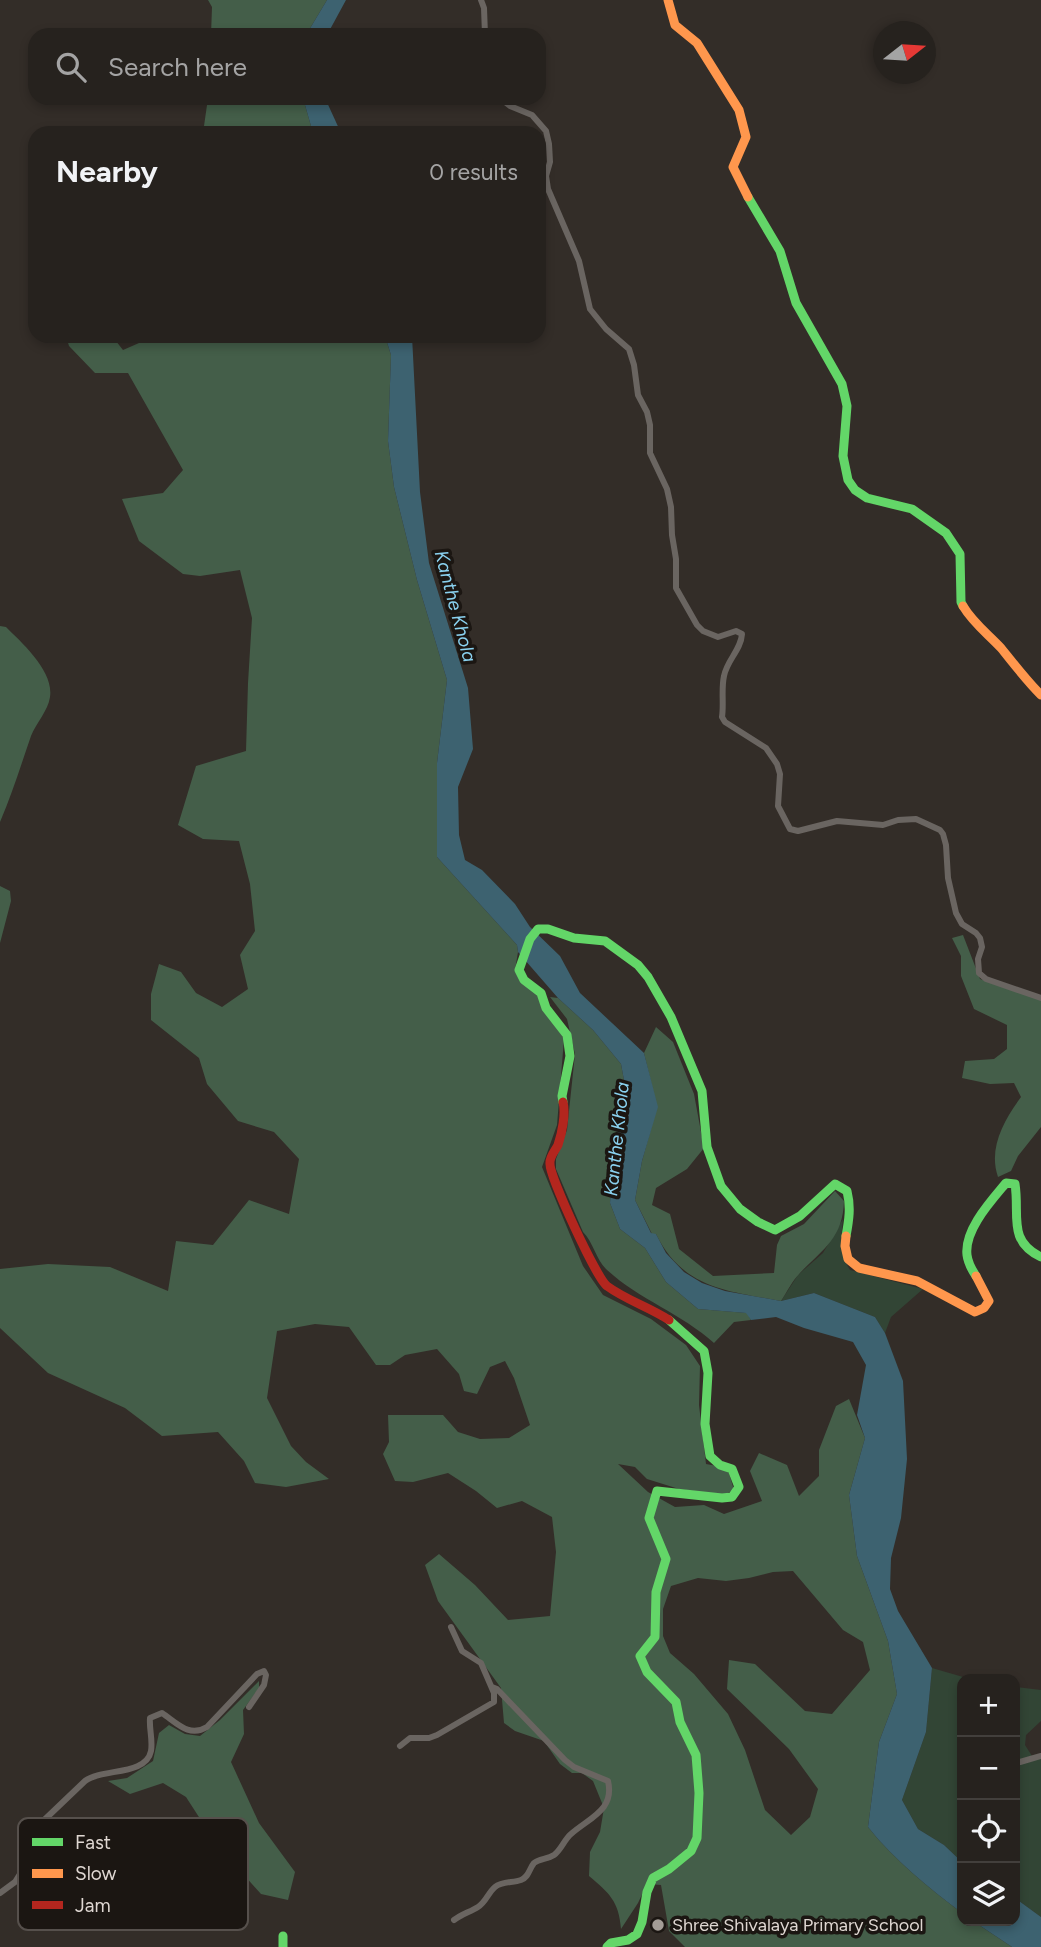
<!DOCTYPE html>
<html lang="en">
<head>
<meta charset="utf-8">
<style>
	:root { --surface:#26221e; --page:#322f2b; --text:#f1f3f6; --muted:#a4a4a4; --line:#423f3c }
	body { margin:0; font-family:Figtree,sans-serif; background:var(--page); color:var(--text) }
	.controls { position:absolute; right:21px; bottom:21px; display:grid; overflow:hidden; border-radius:14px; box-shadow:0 4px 10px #0003 }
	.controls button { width:63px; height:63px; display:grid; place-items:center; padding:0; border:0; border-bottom:2px solid var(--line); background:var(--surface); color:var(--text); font:35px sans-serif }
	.compass { position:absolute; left:873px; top:21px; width:63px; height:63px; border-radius:50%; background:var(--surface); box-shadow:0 4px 10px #0003; rotate:73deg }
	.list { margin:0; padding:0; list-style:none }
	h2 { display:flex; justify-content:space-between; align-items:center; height:91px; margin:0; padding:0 28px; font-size:30px }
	h2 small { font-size:23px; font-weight:400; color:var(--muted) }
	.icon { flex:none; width:38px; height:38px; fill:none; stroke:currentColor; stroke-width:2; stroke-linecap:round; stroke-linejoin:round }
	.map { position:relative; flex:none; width:1041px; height:1947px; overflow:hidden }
	.search { position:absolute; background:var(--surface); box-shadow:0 4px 10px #0003; left:28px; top:28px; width:518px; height:77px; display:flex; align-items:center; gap:18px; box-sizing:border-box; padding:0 24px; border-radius:21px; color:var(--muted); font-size:26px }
	.panel { position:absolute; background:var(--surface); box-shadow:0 4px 10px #0003; left:28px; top:126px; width:518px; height:217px; border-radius:21px }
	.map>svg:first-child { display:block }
	.green { fill:#324535 }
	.forest { fill:#445e49; fill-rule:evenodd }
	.water { fill:#3d6270 }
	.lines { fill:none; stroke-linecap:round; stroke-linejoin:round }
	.street { stroke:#6a6561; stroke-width:6 }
	.fast { stroke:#63d668; stroke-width:9 }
	.slow { stroke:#ff974d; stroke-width:9 }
	.jam { stroke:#b3261e; stroke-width:9 }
	.poi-dot { fill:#a39c96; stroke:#1b1612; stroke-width:2.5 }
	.labels { text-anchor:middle; stroke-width:7; stroke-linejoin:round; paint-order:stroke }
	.poi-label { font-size:18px; fill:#dfd7d2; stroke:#1b1612; text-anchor:start }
	.water-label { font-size:19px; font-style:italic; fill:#8ad1ef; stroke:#1b1612 }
	.key { fill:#1b1612; stroke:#56504c; stroke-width:2 }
	.key-label { font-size:19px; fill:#dfd7d2 }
</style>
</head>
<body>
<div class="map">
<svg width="1041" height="1947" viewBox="0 0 1041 1947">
	<rect width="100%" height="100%" fill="#332d28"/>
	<path class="green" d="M843,1219c-2,20 -4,34 7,51l73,19 -32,28 -6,16 -10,-16 -61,-24 -33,8 17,-26 25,-22z
		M932,1668l38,11h-8v183l-18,-17 -26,-16 -16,-29 24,-68z
		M1015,1687l26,3v31l-15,14 -1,10 7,11 9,-2v163l-26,-19z"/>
	<path class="forest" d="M208,0h119l-21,35h-95l1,-28z
		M208,98h95l10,35h-110z
		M66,336h46l11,14 32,-14h230l6,19 -3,86 6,46 23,93 30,100 -10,83v94l80,88 1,7 -3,18 24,26 25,43 -7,86 -15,42 41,99 20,29 48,24 35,26 14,21 -1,39 7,59 11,2 12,7 5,17 -11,5 -44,-6 -32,-10 -12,-12 -17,-3 30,28 27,15 29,-2 20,9 38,-13 -12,-30 9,-18 28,12 12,31 20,-20v-26l17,-44 13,-7 16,39 -16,57 8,61 31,85 9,53 -18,48 -11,85c26,33 61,61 94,86v8h11l39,26h-327l-16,-16 -8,-46 -14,-1 -9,19 -17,26c-2,-28 -12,-36 -32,-53l1,-24 10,-20 4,-24 -11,-27 -11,-8h-10l-12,-9 -16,-23 -29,-10 -11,-8 -3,-35 -63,-87 -13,-36 14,-11 36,31 33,35 42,-4 6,-64 -4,-35 -30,-16 -25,7 -21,-17 -28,-18 -35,9 -18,-1 -12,-27 6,-12 -1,-27h55l15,17 22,7 29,-1 21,-13 -16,-47 -9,-17 -15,6 -13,27 -13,-3 -5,-17 -22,-25 -32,6 -15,10h-14l-27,-38 -34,-3 -38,7 -10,67 24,48 15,16 23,17 -43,8 -31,-4 -11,-22 -26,-29 -56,4 -37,-28 -77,-35 -48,-45v-59l48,-5 62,3 58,24 8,-50 37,4 36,-45 40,14 10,-55 -25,-27 -36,-11 -31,-37 -8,-26 -48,-38v-26l8,-30 22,8 15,21 26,14 26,-18 -8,-34 15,-24 -5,-47 -11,-43 -36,-2 -25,-14 18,-59 50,-15 2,-68 4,-65 -12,-48 -40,6 -17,-2 -44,-33 -17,-42 41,-6 20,-23 -55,-97h-33l-26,-27zM793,1571l50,59 20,12 7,28 -38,44 -27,-3 -50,-47 -26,-4 -2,29 62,60 29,40 -8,28 -19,18 -26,-25 -20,-60 -17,-36 -34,-40 -24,-21 -7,-17v-27l8,-23 27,-8 28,3 23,-3 24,-6z
		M0,626l6,1c16,16 48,44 44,70 -2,14 -14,26 -19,39 -10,29 -19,58 -31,86z
		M0,886l10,5 1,10 -11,42z
		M963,935l17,44 61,21v127l-23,29 -7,15 -13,6c-10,-29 6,-57 23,-80l-7,-14 -24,1 -28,-6 3,-17 29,-2 13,-10v-24l-33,-16 -13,-33v-20l-9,-18z
		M550,997l8,1 35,32 28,34 5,27 -1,22 -11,25 -4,65 10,26 25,19 21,34 32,27 49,4 4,7 -17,2 -20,21c-32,-29 -76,-44 -108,-74 -10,-10 -13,-27 -23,-37l-27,-63v-10l11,-29 8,-76 -8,-35z
		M656,1027l17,15 21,52 10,54 -17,21 -31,19 -4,17 18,9 9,35 34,27 61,-3 3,-28 4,-9 23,-12 31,-33 9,10c-1,37 -21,48 -44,72 -8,8 -13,19 -19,28 -53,-10 -98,-12 -125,-67h-4l-17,-34 7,-39 15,-54 -13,-54z
		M259,1681v7l-16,22 1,24 -13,28 28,61 36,49 -7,28 -27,-6 -44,-49 -31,-48 -23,-14 -33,11 -22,-13 19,-3 26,-17 6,-28 10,-8 16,9 15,2 20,-16z"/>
	<path class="water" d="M327,0h19l-19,35h-21z
		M303,98h22l16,35h-28z
		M385,336h27l8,156 9,71 39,125 5,61 -15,38 1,48 6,25 17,10 33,34 15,23 30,29 20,37 64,60 14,54 -16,54 -7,39 16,33 5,1 10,19 18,19 18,11 23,8 56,10 33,-8 61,24 10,16 18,48 4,78 -6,59 -10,40 -1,31 8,22 34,57 -6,64 -24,68 16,29 26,16 18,17v51c-33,-25 -68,-53 -94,-86l11,-85 18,-48 -9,-53 -31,-85 -8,-61 16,-57 -8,-23 9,-50 -13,-23 -49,-14 -28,-11 -25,3 -5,-7 -48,-4 -32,-27 -21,-34 -25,-19 -10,-26 4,-65 11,-25 1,-22 -5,-27 -28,-34 -35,-32 -40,-46 -1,-7 -80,-88v-94l10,-83 -30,-100 -23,-93 -6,-46 3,-86z
		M1015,1898l26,19v30h-29l-39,-26h42z"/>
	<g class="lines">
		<path class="street" d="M481,0l3,8 1,27
			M500,98l10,8 22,9 14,16 3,13 1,18 -4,14 2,13 31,72 11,48 16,20 23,20 5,16 4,30 9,17 3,13v28l17,36 4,18 1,28 4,24v29l21,37 6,6 15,6 18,-6 6,3c-1,16 -15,26 -18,42 -3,13 0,28 -2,41l3,5 41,26 11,16 3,10 -2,32 12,23 8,2 39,-10 46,4 15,-5 18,-1 24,11 3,4 3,11 2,33 8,35 6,11 14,9 4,5 2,9 -4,12 1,14 7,6 55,19
			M400,1746l10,-8h19l8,-3 57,-33v-9l-13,-30 -19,-12 -11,-24
			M1020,1762l21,-6
			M0,1893l15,-11 15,-24 11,-35 44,-42c17,-13 61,-5 66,-30 2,-11 -2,-22 -1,-33l12,-5c15,10 27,25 45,14l50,-53 7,-3 2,4 -2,10 -15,22
			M454,1920c8,-6 16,-8 24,-13 8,-5 10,-14 17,-20 7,-6 18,-4 26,-7 8,-3 8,-11 13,-17 5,-4 14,-4 20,-8 7,-5 10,-15 17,-21 18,-16 44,-24 37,-53l-34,-14 -9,-7 -68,-71 -5,-2"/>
		<path class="fast" d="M748,197l32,54 16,52 46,81 5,22 -4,50 5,24 7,10 12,8 45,11 34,24 14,21 1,48 2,4
			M563,1102l-1,-6 8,-40 -3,-21 -21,-27 -5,-15 -17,-13 -5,-10 11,-31 8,-10h10l26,9 31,3 33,24 10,12 23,40 31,74 5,56 14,39 19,23 18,13 17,8 25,-14 35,-32 12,7c4,16 2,29 -1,45
			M976,1276c-4,-6 -8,-13 -9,-21 -3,-25 24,-54 39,-72l9,1c5,31 -8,57 26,73
			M283,1936v11
			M607,1947l4,-4 17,-3 9,-6 5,-12 5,-30 6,-14 16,-9 22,-18 6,-13 2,-45 -3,-38 -16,-33 -4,-20 -29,-30 -7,-16 15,-19 1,-45 10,-33 -17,-41 8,-27 65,7 10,-1 7,-10 -7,-18 -12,-4 -10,-9 -5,-32 3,-51 -4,-22 -35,-31"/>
		<path class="slow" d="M668,0l7,25 22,18 42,67 7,27 -13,30 15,30
			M963,606c10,17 25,28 38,42 13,16 25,32 40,47
			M846,1236l-1,10 3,13 11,9 58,13 58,31 9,-4 5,-7 -13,-25"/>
		<path class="jam" d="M563,1102c3,12 -1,31 -5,43 -3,6 -9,12 -8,19 0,14 47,115 57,122 19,14 42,21 62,34"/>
	</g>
	<circle class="poi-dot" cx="658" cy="1925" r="7"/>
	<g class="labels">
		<g class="poi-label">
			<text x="672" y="1931">Shree Shivalaya Primary School</text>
		</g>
		<g class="water-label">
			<text transform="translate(456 606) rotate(75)" y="7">Kanthe Khola</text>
			<text transform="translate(616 1139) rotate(-84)" y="7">Kanthe Khola</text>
		</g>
	</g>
	<rect x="18" y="1818" width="230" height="112" rx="10" class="key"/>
	<rect x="32" y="1838" width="31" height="8" fill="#63d668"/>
	<rect x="32" y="1869" width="31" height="9" fill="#ff974d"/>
	<rect x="32" y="1901" width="31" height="8" fill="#b3261e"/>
	<g class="key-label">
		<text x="75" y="1849">Fast</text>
		<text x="75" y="1880">Slow</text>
		<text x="75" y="1912">Jam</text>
	</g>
</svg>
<div class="controls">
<button>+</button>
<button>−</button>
<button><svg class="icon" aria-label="locate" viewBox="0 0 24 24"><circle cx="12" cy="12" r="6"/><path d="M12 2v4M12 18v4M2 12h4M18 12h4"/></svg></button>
<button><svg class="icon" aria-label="layers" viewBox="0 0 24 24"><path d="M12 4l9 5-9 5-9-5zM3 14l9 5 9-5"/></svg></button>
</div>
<svg class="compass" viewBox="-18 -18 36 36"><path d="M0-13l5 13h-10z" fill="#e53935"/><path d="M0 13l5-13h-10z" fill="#a4a4a4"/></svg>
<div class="search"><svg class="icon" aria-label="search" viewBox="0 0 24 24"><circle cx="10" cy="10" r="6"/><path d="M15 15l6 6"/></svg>Search here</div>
<section class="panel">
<h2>Nearby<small>0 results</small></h2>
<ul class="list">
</ul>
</section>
</div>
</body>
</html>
